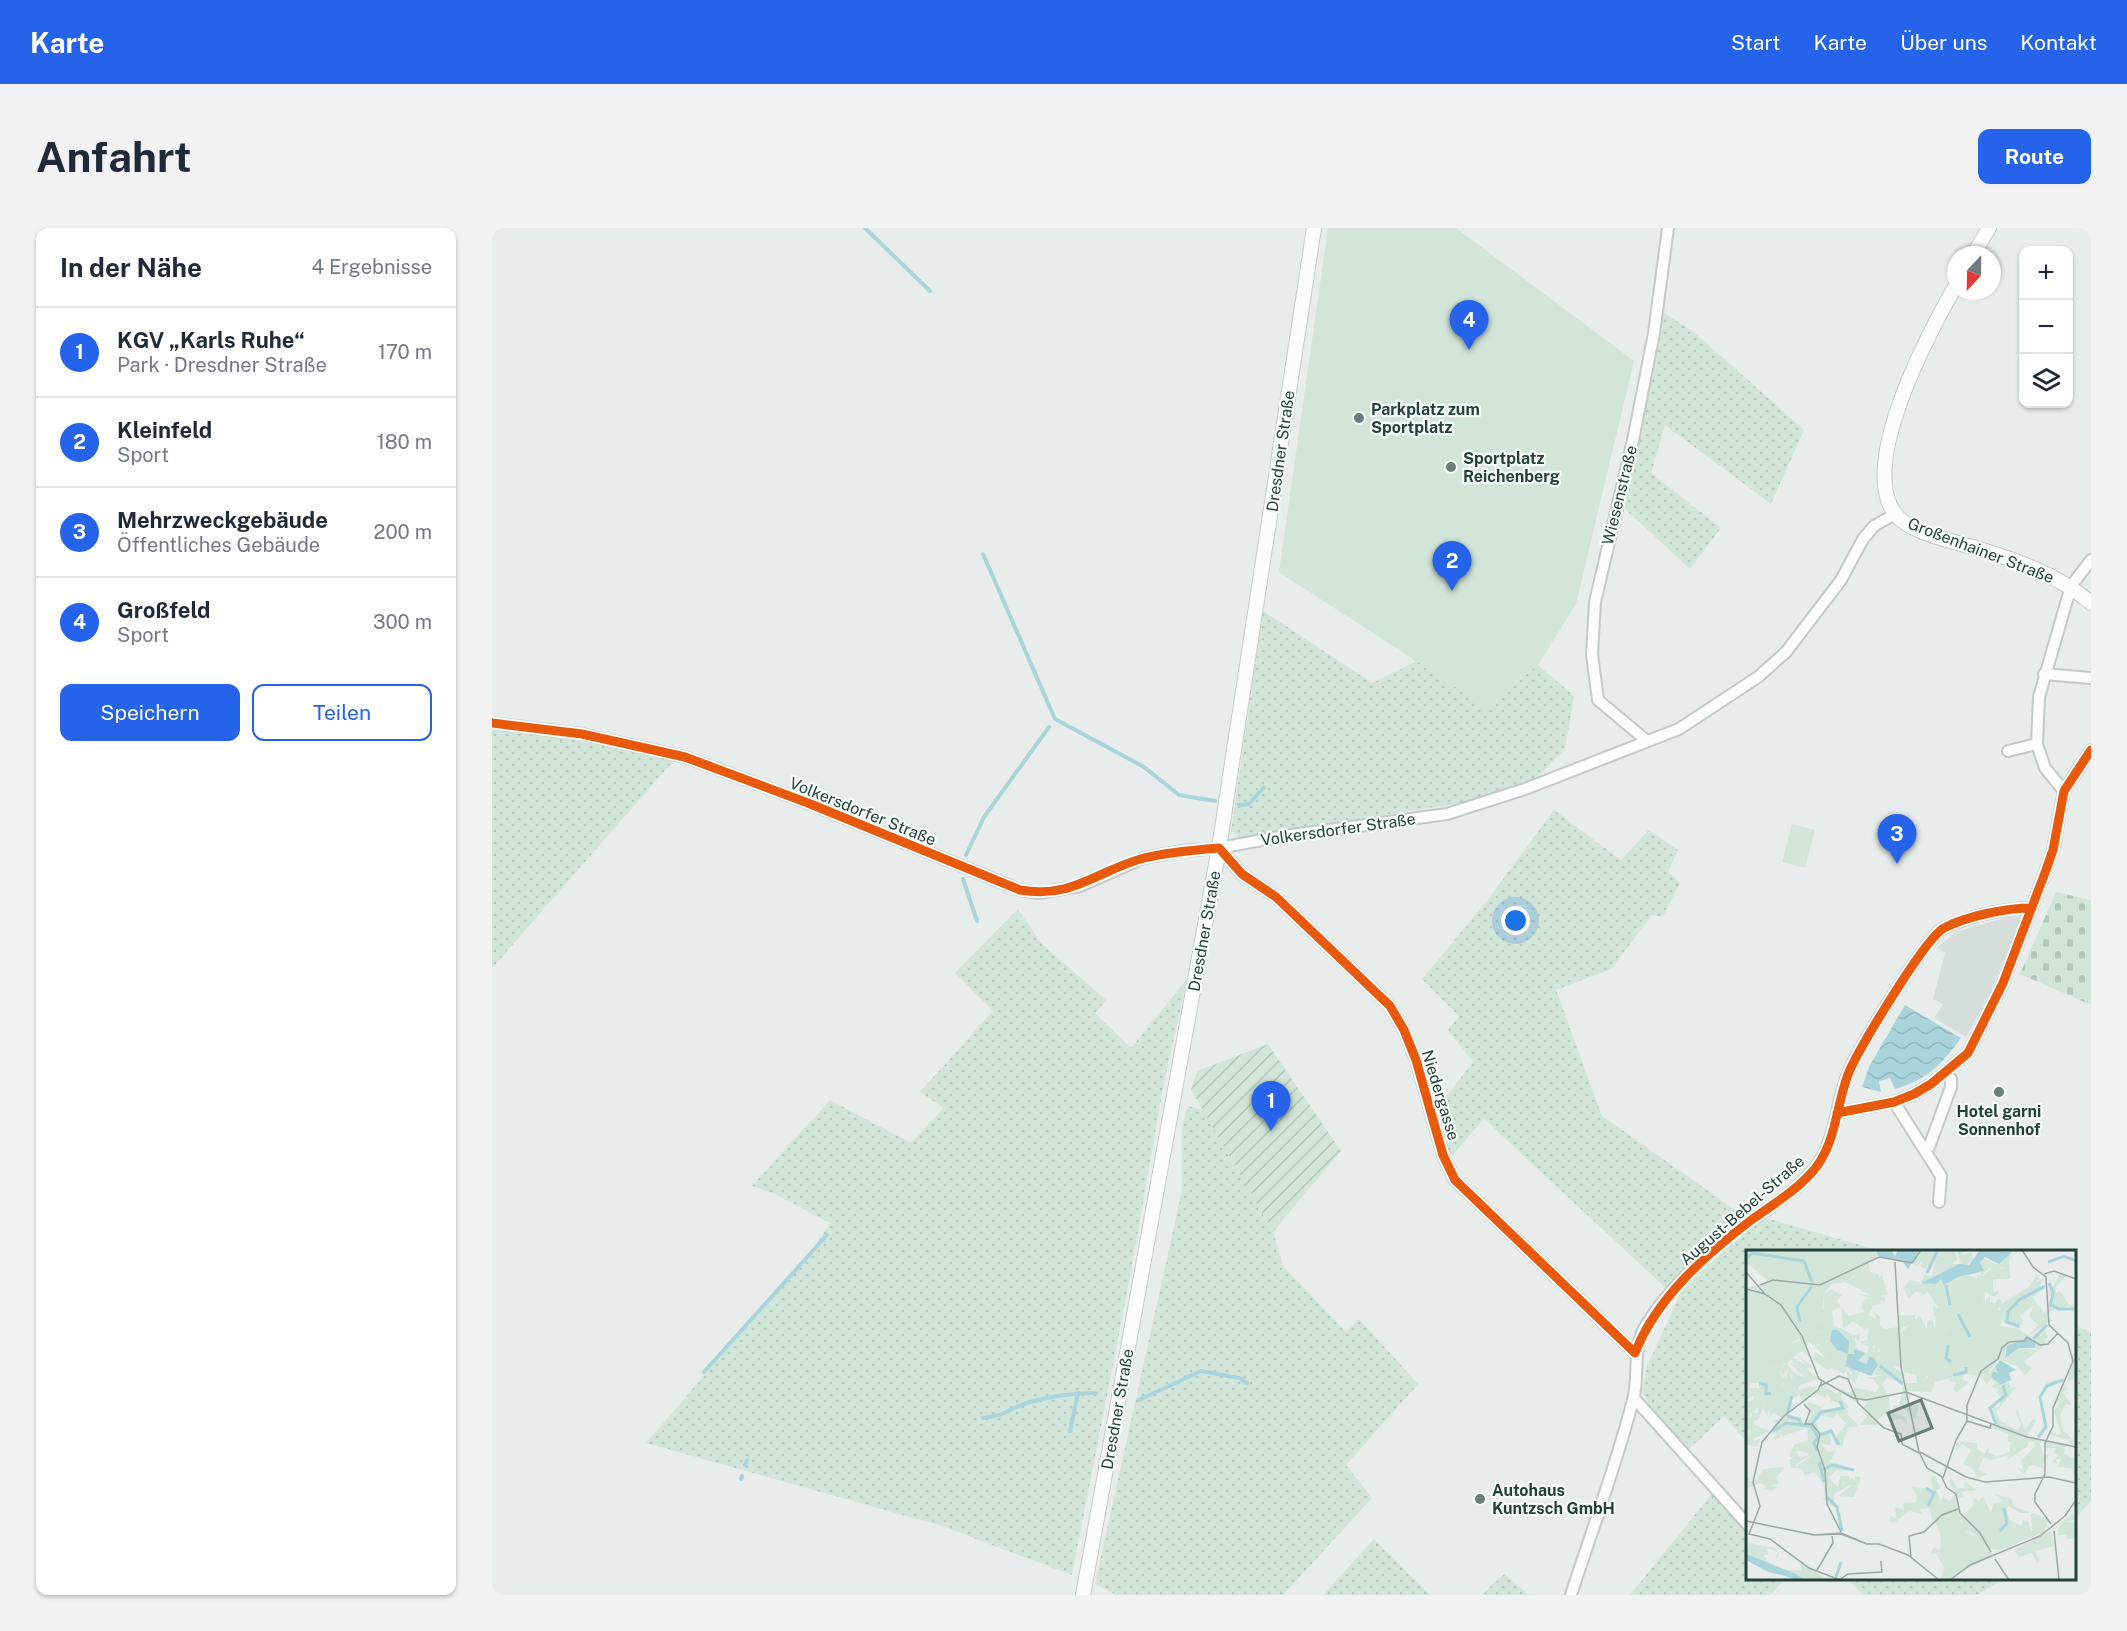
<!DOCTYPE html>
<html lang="de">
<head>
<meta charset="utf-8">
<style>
	:root { --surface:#fff; --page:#f2f2f3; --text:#1f2937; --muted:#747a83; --line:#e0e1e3; --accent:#2563eb }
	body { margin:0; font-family:"Public Sans",sans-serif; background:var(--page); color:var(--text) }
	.controls { position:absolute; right:18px; top:18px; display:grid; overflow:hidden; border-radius:12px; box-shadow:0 2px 4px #0004 }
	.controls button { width:54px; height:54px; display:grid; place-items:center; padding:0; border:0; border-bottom:2px solid var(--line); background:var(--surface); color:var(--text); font:30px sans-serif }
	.compass { position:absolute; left:1455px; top:18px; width:54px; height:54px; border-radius:50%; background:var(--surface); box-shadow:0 2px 4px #0004; rotate:202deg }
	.you { position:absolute; left:1024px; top:693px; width:21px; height:21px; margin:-15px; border:4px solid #fff; border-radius:50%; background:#1a73e8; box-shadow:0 0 0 9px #1a73e833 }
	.badge { display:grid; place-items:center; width:39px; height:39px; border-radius:50%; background:var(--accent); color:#fff; font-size:20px; font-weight:700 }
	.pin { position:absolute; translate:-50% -50px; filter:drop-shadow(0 2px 3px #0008) }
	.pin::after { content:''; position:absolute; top:32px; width:21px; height:18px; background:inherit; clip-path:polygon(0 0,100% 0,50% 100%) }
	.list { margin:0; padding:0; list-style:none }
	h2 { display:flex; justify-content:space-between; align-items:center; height:78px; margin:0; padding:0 24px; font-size:26px }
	h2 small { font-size:20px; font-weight:400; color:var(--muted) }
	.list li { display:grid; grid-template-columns:39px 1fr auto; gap:18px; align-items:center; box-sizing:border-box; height:90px; padding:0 24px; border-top:2px solid var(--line) }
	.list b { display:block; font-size:22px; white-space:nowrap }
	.list p { margin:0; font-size:20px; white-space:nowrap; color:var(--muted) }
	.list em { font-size:20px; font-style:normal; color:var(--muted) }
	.actions { display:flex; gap:12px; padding:18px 24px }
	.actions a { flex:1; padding:14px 0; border:2px solid var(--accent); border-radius:12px; text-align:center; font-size:21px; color:var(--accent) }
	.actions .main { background:var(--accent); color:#fff }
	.icon { flex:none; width:33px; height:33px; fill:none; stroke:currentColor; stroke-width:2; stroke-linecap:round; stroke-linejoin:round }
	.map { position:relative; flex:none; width:1599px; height:1367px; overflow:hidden; border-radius:12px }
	header { display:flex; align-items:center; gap:36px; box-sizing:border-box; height:84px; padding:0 30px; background:var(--accent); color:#fff }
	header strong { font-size:28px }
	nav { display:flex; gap:33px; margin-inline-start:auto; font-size:21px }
	.intro { display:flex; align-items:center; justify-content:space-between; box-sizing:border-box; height:144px; padding:0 36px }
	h1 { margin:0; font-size:42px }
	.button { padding:15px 27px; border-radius:12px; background:var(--accent); color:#fff; font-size:21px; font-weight:700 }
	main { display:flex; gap:36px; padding:0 36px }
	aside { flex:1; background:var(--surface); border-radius:12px; box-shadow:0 2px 4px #0004 }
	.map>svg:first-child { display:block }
	.built { fill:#d6dedb }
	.grass { fill:url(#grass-dots) }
	.cemetery { fill:url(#cemetery-stones) }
	.garden { fill:url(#garden-furrows) }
	.pitch { fill:#d1e6d8 }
	.water { fill:url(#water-waves) }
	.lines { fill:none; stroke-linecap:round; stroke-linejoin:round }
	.stream { stroke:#a9d4db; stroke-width:4 }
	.street-casing { stroke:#c5cac8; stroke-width:14 }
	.secondary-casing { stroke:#c3cbc8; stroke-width:16 }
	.street { stroke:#fcfcfc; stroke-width:10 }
	.secondary { stroke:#fcfcfc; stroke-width:14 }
	.cycleway-casing { stroke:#f7fbf9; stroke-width:13 }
	.cycleway { stroke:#e8590c; stroke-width:9 }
	.poi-dot { fill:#697e78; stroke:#f7fbf9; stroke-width:2 }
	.labels { text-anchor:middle; stroke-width:4.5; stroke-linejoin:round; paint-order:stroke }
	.poi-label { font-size:16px; font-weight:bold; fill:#24423a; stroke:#f7fbf9; text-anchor:start }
	.street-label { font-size:16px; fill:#24423a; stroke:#f7fbf9 }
	.inset-river { fill:none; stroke:#a9d4db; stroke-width:3 }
	.inset-road { fill:none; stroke:#9aa9a4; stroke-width:1.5 }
	.view { fill:#697e78; fill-opacity:0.15; stroke:#697e78; stroke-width:3 }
	.inset-edge { fill:none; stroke:#24423a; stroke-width:3 }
</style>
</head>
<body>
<header>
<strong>Karte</strong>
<nav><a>Start</a><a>Karte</a><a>Über uns</a><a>Kontakt</a></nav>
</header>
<div class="intro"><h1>Anfahrt</h1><a class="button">Route</a></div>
<main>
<aside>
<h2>In der Nähe<small>4 Ergebnisse</small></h2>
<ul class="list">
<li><span class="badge">1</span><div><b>KGV „Karls Ruhe“</b><p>Park · Dresdner Straße</p></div><em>170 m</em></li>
<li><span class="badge">2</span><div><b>Kleinfeld</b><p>Sport</p></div><em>180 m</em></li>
<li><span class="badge">3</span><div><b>Mehrzweckgebäude</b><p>Öffentliches Gebäude</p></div><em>200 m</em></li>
<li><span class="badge">4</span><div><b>Großfeld</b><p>Sport</p></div><em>300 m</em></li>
</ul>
<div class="actions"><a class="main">Speichern</a><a>Teilen</a></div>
</aside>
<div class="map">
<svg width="1599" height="1367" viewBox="0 0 1599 1367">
	<defs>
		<pattern id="grass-dots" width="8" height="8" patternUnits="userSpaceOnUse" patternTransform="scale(1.5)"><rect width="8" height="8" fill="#d1e6d8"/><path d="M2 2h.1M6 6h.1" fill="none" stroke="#b3c6ba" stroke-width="1.8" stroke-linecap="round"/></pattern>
		<pattern id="cemetery-stones" width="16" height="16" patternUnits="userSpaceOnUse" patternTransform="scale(1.5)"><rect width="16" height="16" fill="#d1e6d8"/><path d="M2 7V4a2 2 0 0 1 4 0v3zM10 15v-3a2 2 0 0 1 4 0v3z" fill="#b3c6ba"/></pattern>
		<pattern id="garden-furrows" width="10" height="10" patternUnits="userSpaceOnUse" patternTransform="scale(1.5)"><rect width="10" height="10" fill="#d1e6d8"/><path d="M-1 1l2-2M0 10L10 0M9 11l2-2" fill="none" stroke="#b3c6ba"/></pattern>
		<pattern id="water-waves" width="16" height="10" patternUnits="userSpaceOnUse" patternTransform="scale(1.5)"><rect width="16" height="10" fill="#a9d4db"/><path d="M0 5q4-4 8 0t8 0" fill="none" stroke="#91b7bd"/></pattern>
	</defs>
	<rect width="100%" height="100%" fill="#e8edeb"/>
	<path class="built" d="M1525,686l3,7 -30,72 -24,44 -32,-19 9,-14 -10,-5 12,-46 -8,-5 19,-16z"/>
	<path class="grass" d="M1169,83l33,21 110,98 -33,74 -106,-79 -14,48 70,55 -31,41 -67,-62z
		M771,383l109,72 45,-22 69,46 52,-42 36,31 -9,53 -29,29 -75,25 -221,34 -9,-6z
		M0,501l28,1 155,29 -183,209z
		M1062,582l67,50 28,-30 29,20 -10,22 12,11 -17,34 -11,-2 -41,54 -55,21 46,126 132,93 147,42h-133l-1,191 -23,-26 -35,33 -38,-42 -9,-15 5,-26 32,-69 -10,-6 -185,-172 -34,39 -15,-47 38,-49 -25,-32 11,-14 -37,-37 64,-77z
		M526,681l23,34 65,57 -11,13 36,35 56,-69 -23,104 -35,199 -57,293 -130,-49 -296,-83 167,-194 17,-26 -55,-29 -23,-8 78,-86 81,43 33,-35 -24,-16 73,-81 -38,-38z
		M696,878l15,4 70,122 10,34 63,66 13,-13 59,65 -72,81 26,33 -89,97h-166l-22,-11 87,-394v-63z
		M1583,1098l16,6v169l-16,17z
		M1223,1262l32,35 1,53 37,1 -15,16h-140z
		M882,1311l56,56h-107z
		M1012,1346l25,21h-47z
		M1356,1351h155l-26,16h-115z"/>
	<path class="cemetery" d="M1564,664l35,8v105l-71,-31z"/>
	<path class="garden" d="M776,816l73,107 -68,81 -82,-142 6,-19z"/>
	<path class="pitch" d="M836,0h128l178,133 -58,243 -38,61 -52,42 -207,-135z
		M1300,596l23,6 -10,38 -23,-6z"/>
	<path class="water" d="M1413,777l56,33c-20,27 -34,42 -66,51l-5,-11 -11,3 2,11 -19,-5 8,-22z"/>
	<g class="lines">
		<path class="stream" d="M373,0l65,63
			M491,326l72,165 89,48 35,28 36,6
			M747,577l10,-1 15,-17
			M474,627l18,-38 65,-90
			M471,651l14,42
			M212,1144l123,-137
			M647,1172l62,-29 38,7 8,5
			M491,1190c22,-2 25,-9 44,-15 23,-7 45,-10 69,-10
			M578,1203l8,-38
			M253,1237l2,-5
			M249,1251l1,-3"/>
		<g class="street-casing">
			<path id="street" d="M1552,446l47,4
				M0,495l90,11 103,23 123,46 212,87 19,3 41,-7 63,-28 39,-7 37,-3 65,-12 163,-22 78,-25 154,-60 79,-52 28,-25 55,-72 22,-41 11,-13 21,-12
				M1155,513l-49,-41 -6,-46 3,-52 38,-162 21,-107 14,-105
				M1516,523l29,-7
				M1572,563l-19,-23 -8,-24 2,-47 32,-111 20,-26
				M727,620l23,26 34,23 114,109 14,24 12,30 27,95 12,25 180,173
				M1402,874l47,74 -2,26
				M1345,885l57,-11 20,-8 17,-10 37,-31 35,-70 43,-113 7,-20 11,-59 27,-41
				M1432,921l5,-2 22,-60v-8l-6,-6
				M1142,1170l114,127
				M1079,1367c21,-65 45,-129 62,-195 7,-25 -2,-50 13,-75 25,-40 67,-78 106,-105 21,-15 46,-31 63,-52 22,-28 20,-65 34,-97 11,-24 76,-133 95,-143 26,-12 60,-20 88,-20"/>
		</g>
		<g class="secondary-casing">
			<path id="secondary" d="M1481,27l16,-27
				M1464,57c-25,44 -110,198 -51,238 18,12 43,17 64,23 44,13 87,27 122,57
				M591,1367l136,-747 95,-620"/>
		</g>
		<use href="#street" class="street"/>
		<use href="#secondary" class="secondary"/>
		<g class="cycleway-casing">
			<path id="cycleway" d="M0,495l90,11 103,23 123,46 212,87c54,9 78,-20 124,-32 25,-6 50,-8 75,-10l23,26 34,23 114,109 14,24 12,30 27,95 12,25 180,173c21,-54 69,-97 115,-132 22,-16 46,-30 64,-51 23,-28 22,-66 35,-98 10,-23 76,-134 95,-144 23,-12 62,-20 88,-20
				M1345,885l57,-11 20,-8 17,-10 37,-31 35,-70 43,-113 7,-20 11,-59 27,-41"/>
		</g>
		<use href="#cycleway" class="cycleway"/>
	</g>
	<g class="poi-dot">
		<circle cx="867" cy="190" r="6"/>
		<circle cx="959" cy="239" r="6"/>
		<circle cx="1507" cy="864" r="6"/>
		<circle cx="988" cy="1271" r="6"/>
	</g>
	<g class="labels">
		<g class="poi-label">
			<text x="879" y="187">Parkplatz zum<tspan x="879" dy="18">Sportplatz</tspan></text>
			<text x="971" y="236">Sportplatz<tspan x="971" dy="18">Reichenberg</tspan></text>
			<text x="1507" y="889" text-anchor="middle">Hotel garni<tspan x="1507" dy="18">Sonnenhof</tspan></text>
			<text x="1000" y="1268">Autohaus<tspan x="1000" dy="18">Kuntzsch GmbH</tspan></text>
		</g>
		<g class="street-label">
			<text transform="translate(788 223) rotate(-82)" y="6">Dresdner Straße</text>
			<text transform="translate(1127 267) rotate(-76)" y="6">Wiesenstraße</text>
			<text transform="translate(1489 322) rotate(21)" y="6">Großenhainer Straße</text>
			<text transform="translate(371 583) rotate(22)" y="6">Volkersdorfer Straße</text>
			<text transform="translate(846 601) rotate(-8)" y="6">Volkersdorfer Straße</text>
			<text transform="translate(712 703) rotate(-80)" y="6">Dresdner Straße</text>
			<text transform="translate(949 867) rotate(73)" y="6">Niedergasse</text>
			<text transform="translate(1250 982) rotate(-41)" y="6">August-Bebel-Straße</text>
			<text transform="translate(625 1181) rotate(-80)" y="6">Dresdner Straße</text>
		</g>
	</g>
	<g transform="translate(1254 1022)">
		<rect width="330" height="330" fill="#e8edeb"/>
		<path d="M268,4l-5,6 1,19h-17v14l5,-2 1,3 -5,3 -9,-5 -3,14h-16l-10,-7 -6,3 -8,-10 -12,-1 3,-4 17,2 1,-7 17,-7 10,4 -2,-4 8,1 9,-10 10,3 2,-11 1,3zM126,23l7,1v4l3,-3 6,20 -8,1 6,3 -2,3 -3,-2 -1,4 -7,2 -4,8 8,7 -3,-9 6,5v8l4,4 15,-2 -1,-12h17v8l-13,5 -5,10 -13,10 -9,-8 -4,13v-5l-12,-6 -6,-7 7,-1 -1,8 8,-2 2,-12 -6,1 -10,-8 -10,7 -2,-21 -9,4 2,15 9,3 -11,-1 -5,13 23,33 10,-3 -5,12 -3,-3 -2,3 2,-4 -3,2 -3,-10 -2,3 -12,-6 -5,2 -26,-20 -2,-4 -9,-3 12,-3 11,19 2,-7 11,7 -15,-18 4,-10 7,2 -8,-10 3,-3 6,3 1,-29 7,-5 11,6 -5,6 11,15 17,-4 -4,-4 4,-9h8l-16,-5 13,1 -25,-13 -12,2 4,-6 13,2 6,-5 9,6zM314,23l6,3 -11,12 1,5 4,-2 9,14 7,-1v6l-7,-4 -19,5 -2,8 5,1 -26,17 11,-12 -9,-9 5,-11 -14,11 3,4 -4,9 -15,-6 -5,-18 30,-18 8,-12 2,3 -4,5 9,-5 -4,8 5,2 -13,9 13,17 8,-20 -4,2 -1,-12 6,2zM164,30l10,2 3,11 -8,-1 -6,7 -6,-11zM190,62l5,1 7,16 -9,5 -4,-1zM298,78l4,9 -4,3 2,4 -22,18 8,6 -7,7 -9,-10 10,-16 10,1 -3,-11zM330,103v3l-4,-1 4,6 -1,16 -5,4 -3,-4 -4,6 5,6 -6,3 10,13h-7l-5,11 3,15 9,7 -4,1 6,1 -2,5 -4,-5 -19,-6 3,-4 5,5 4,-2 -7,-22 6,-9 -4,1 7,-23h-6l-13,10 -2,-1 6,-7 10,-3h6l9,-16 -3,-5 3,-4zM50,104l17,13 -7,2 13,10 -19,6 -2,5 17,-4 5,3 1,-6 16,11 5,-6 6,5 7,-4 -3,-2 24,5 3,-5 -6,-8 -8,-1 19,-3 2,-12 17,9 5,-18 -5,29 -16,-5 -5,7 7,11 1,14 4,2 -1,-7h5l-3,8 10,4 1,8 -4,-6 -12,2v-10l-13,9 4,5h-22l10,-11 -5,-6 4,-7 -13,1 -13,-9 -4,3 3,8 -10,-3 -4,-8 -1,5 -11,-5 -10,9 -10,-13 -9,5 6,5 -4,7 -7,-5 3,-7 -9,7 3,-6 -4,-2 12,-12 -9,-14 -3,10 -5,-8 10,-5 3,6 2,-11 10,6 -3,-8 16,8zM42,112l18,16 -10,-4 -4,11 -1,-10 -4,3 -4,-3zM176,115l-3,11 5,4 6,-5 -1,5 6,2 -3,10 -25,-1 2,14h10l-3,14 -17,-14 5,-22h13l-1,-8zM14,126h6v9l7,1 -2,7 -11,-2 5,14 11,-3 5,6 -3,5 -4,-1 3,-5 -9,1 -1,9 -4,-10 -5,13 -4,1 1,4 15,6 -15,7 -2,3 7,-2 -3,8 -11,-3 4,-14h-4v-15l6,3v-6l5,2 4,-8 -1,-13 -12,5 2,-10h16l-7,-3zM249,133l7,4 4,-3 3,6 8,-4 -21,26 5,9 16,9 4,-5 -5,-11 1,-5 8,21 7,-11 5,1 -10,16 39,8 -2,10 12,5 -1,17 -4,-8 -13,-1 3,-8h-5l1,5 -5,-3 6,-6 -5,-2 3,-5h-12v-7l-5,-1 4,14 6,1 -6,9 2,10 -3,5h-3l5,-3 -1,-8 -13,-3 -6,9 -8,-7 7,3 -2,-9 14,-15 -1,-4 -6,-1v5l-22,15 3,-6 -18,5 -7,-3 -6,13 9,4 -9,5 -6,-11 -9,-4 8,-14 -9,-6 -6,7v-8l6,-1 -4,-1 19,2v6l8,5 4,-8 -1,6 9,4 13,-4v-8h3l-5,-3v-7l-14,-5 1,-3 -5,2 1,-4 6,1 -5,-19 7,1 1,-6 -6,1 8,-4 -6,-6 3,-3 -8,-2zM102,165l11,11 -11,1 -6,20 -6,-11 11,-12zM94,226h9l2,4 2,-3 1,7 1,-8 6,1 -7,20 -16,-1 14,-11 -8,1 -1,-9v9h-5zM3,293l27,5 3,4 -2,7 3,1v1l-4,-3 2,-6 -11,-4 1,7h-4l5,8 15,7h17v-10l-12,-9 38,29h-21l-31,-11 -29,-16z" fill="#d1e6d8" fill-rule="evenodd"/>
		<path d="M0,0h130l1,6 -8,6 1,10h7l-5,1v5l-8,3 -9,-6 -10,7 -8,-4 -13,16 -2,15h6l1,5 -5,9 -7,-3 -2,3 9,6 -1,4 -8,-2 2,5 -5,-1 2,10 -6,-3 -1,4 -8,-7 -9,4 12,3 7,11 -8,-6 -13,11 -4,-2 -3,10 -3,-6 -9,5 5,8 3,-11 5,11 8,5 4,-8 -8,4 2,-9 -5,6 4,-11 14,17 -6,7v-7l-5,7 -2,-6 -5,1 -3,3 7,5h-11l3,4 -5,4 10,-5 4,12 3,-7 -5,-5 9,-5 4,6 -7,4 -1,13 -5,3 15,2 3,10 5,-1 -3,-3 5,-7 -4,-14 13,4 5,6 15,-5 -2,-11 4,-4 -1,6 8,9 -7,6 6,-3 -1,15 -10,-12 -5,5 -12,-3v5h-5l5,12 10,-2 12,17 -7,-3 -4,-11 -1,12 -9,-1 7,8 8,-2 -6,13 5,-1 15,9 -13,-1 -8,8 8,8 15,-2 -18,10v14l-12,-10h3l-2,-15 -9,-11 -9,4 -3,-7 -6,-2 15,-11 -5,-4 11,2 -8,-7 -2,-19 -24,8 -3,-3v5l-6,1 3,-5 -7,-1 8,-8 -5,-4 10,-3 -9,-5 -6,6 2,-6 -10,-19 2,9 -4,11v-7l-8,7 2,4 -6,-3v-6h4l-4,-2v-119l7,-2 12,7 -4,-8 6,-5 -18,-15 -3,1zM14,126h6v8l-7,1 1,8h-6v7l-6,1 2,-18h9zM171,0h37l3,9 -5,5h7l-11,8 3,2 -7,2 3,-6 -14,10h10l2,5 13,-8 26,-6 -4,-9 3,-4 14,6 15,-14 -7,18 -11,-1 -1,4 -3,-4 -8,9 -2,-3 -14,2 -15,7 -3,8 -14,-3 -4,3 15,3 5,9 6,-3 10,7h16l3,-12v8l5,-7v7l5,1 3,-5 4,3 -4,8 7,6 -5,11 19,3 12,9 -26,11v9l15,-10 6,1v6l-10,11 -17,-7 -9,11 -3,8 7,-11 4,4h-5l-1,7 9,7 8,-3 2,8 -6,-5 -7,1 -7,-7 -4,6 -6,-9 -16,-2 -3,5 7,3 -13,11 -3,-4 3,-7 -7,-1 1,-3 -15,4 -6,-3 -1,-4 -4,5 -5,-4 2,-10 -5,9 -12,-3 3,-14 -3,11 -9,-4 -4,4 -5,-6 -2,7 -5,-22 -5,10 -5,-2 -1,7h-6l4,-8 -7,-5 7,3 4,-6 4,2 1,-4 -4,1 3,-8 -5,2 3,-5 12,12 36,-31 7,13v-8l6,-1 3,14 12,-4 -7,-17 -7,4 -1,-12 5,4 -1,-3 -9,-14 -6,3 -2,-8 6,-12 6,1 5,-20 -8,14 -8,-3 1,-6 -6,6 -5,-8zM211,0h8l-3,5 9,-3 3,6 6,-6 -14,14 -5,-2zM35,217h3v1l-8,10 3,6 -10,2h9l-5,5 -11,-2 4,-3 -6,-3 -14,6v-13l7,7 11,-14zM189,226l6,12 -4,2 3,11 5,-8 -1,5 6,3 6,-8 -7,-10 2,-6 6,11h7l1,-6 12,8 -17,2 5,4 -8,3 1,10 5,6 10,-9 1,-8 5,3 4,-5 8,17 2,-9 10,-3 -9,-7 18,5 1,7 36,13 -5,13 -44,18 -10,-1 2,7 -45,24h-8l6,-12 -10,-15 -5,2 4,-8 6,3 1,-13 -5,-14h-4l-2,-15 -11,1 4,5 -13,-3 -16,12 -6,-2 3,-5 5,2 -1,-11 9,3 -1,-7 13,-1 1,-5 -6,-11 22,4 -2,-13zM263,256l11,7h11l1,19 -4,-11 -5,-1 -2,6 -11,-6 -4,-11zM223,281l11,7 8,14h-21l-10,-15zM327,263l2,7 -9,2h10v17h-9l-1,-4h-8l1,-10zM305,281l5,32 -3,-17 -18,5 5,11 -3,1 -5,-10 -13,4 -5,-7z" fill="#d1e6d8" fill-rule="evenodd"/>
		<path d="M219,282l15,6 8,15 -19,8 -12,-24z" fill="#d1e6d8"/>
		<path d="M89,76l19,9 3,14 10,4 -13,21 -13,-11 -5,2 -9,-6 1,-26zM125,98l25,13 -5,8 -5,-5 -2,11h-9l-3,-4 3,2 3,-8 -10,-10z" fill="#d1e6d8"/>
		<path d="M64,189l-1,9 8,6 -20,-3 2,6 13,-2 -16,9 1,4h-6l-2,-8 3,-2 -3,-2 5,-11z" fill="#d1e6d8"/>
		<path d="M130,0h15l4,6 3,-6h19v4l-9,15 -5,-7 -25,-6zM234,0l32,2 -13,12 -14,-7 -5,5 4,9 -26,6 -14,8 -3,-6 -5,5 -15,-1 7,-13 -6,13 37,-19 10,1zM86,80h6l11,11 -1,13h7l-1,-5 11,4 -7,8 9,3 2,-8 5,2 4,7 -7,11 -26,-10 3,-12 -11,-4 -7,-9zM282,88l7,5v5h-16l-14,10 2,-12zM254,110l16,10 -7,3 2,7 -10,5 -10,-8 2,-6 5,2 -3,-6zM0,304l50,20 8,6 -36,-8 -22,-12z" fill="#a9d4db"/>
		<path class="inset-river" d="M0,9l6,-6 52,8 8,21M302,12l16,-6 12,5M181,23l11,-23M303,33l4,9 -3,15M200,35l4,20M304,54l8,5h18M212,64l12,23M54,72l-3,-15 15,-21M273,76l-12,-4 1,-10 11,-12 26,-14M287,89l14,-14M202,95l-2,13 5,4M134,116l23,18M207,125l13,-3v-5M13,133l7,2v9l5,-1M75,162l22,-4 -3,-7M41,164l5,-18M41,166l11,3 5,7M250,174l-6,-16 16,-13 -3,-10M27,181l13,-8 23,3M75,185l10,-4 8,14M292,187l8,-10 -6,-30 7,-11 16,-6M71,201l-3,-8 4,-6 -7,-12 10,-13M73,212l5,20M76,220l10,-5 22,5M180,238l8,5 -6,13M81,247l10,10 5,24M254,281l7,-8 -3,-15M0,306l52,24M89,330l6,-18"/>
		<path class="inset-road" d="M276,0l11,17 13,10 3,48 19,18 5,18 -20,47v18l-8,17v31l-10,20v8l16,22M149,12l6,105 18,85M0,22l19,22M298,24l10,-3 22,8M14,35l13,-5 47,5 59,-28 33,6 9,-13M0,39l19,5 16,11 21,31 17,43 34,19 13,2 40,-8 121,45 49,10M76,131l-4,9 -34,26 -22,26 -9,40 7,24 -11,28 21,5 39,29 31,12M74,136l19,-10 9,3 10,24 26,25 17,6 1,10 17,9M58,154l6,7 -5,13h7l8,10 -3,13 8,23 2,34 14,28M221,171l23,7 1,-4M173,202l8,16 14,8 6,12 9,6 4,19 20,20 11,19M174,202l46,25 19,5 64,-5 27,6M197,228l13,-38 11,-19v-16l14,-34 17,-12 4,-11 7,-6 15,-1 3,-4 13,8 8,-1 10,-11M0,271l69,14 26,-2 26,11h12l29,11 31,25M0,271l68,14 27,-1 26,10h12l29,11 31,25M308,281l5,49M165,307l-2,-21 15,-4 18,-17 16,-6M249,309l14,21M71,320l16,-27 -1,-7M93,330l9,-6 34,-2 -1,-11M204,330l20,-15 70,-29 25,-20 11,-16"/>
		<path class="view" d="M175,150l11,28 -33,13 -11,-28z"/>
		<rect width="330" height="330" class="inset-edge"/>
	</g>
</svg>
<div class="controls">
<button>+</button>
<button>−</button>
<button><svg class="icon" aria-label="layers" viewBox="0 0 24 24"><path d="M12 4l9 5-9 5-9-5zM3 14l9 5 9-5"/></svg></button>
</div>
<svg class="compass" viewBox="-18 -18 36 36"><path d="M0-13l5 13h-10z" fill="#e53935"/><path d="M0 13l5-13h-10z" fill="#747a83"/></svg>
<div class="you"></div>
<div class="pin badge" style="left:779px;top:903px">1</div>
<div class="pin badge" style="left:960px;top:363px">2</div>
<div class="pin badge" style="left:1405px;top:636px">3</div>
<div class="pin badge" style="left:977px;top:122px">4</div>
</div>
</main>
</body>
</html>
